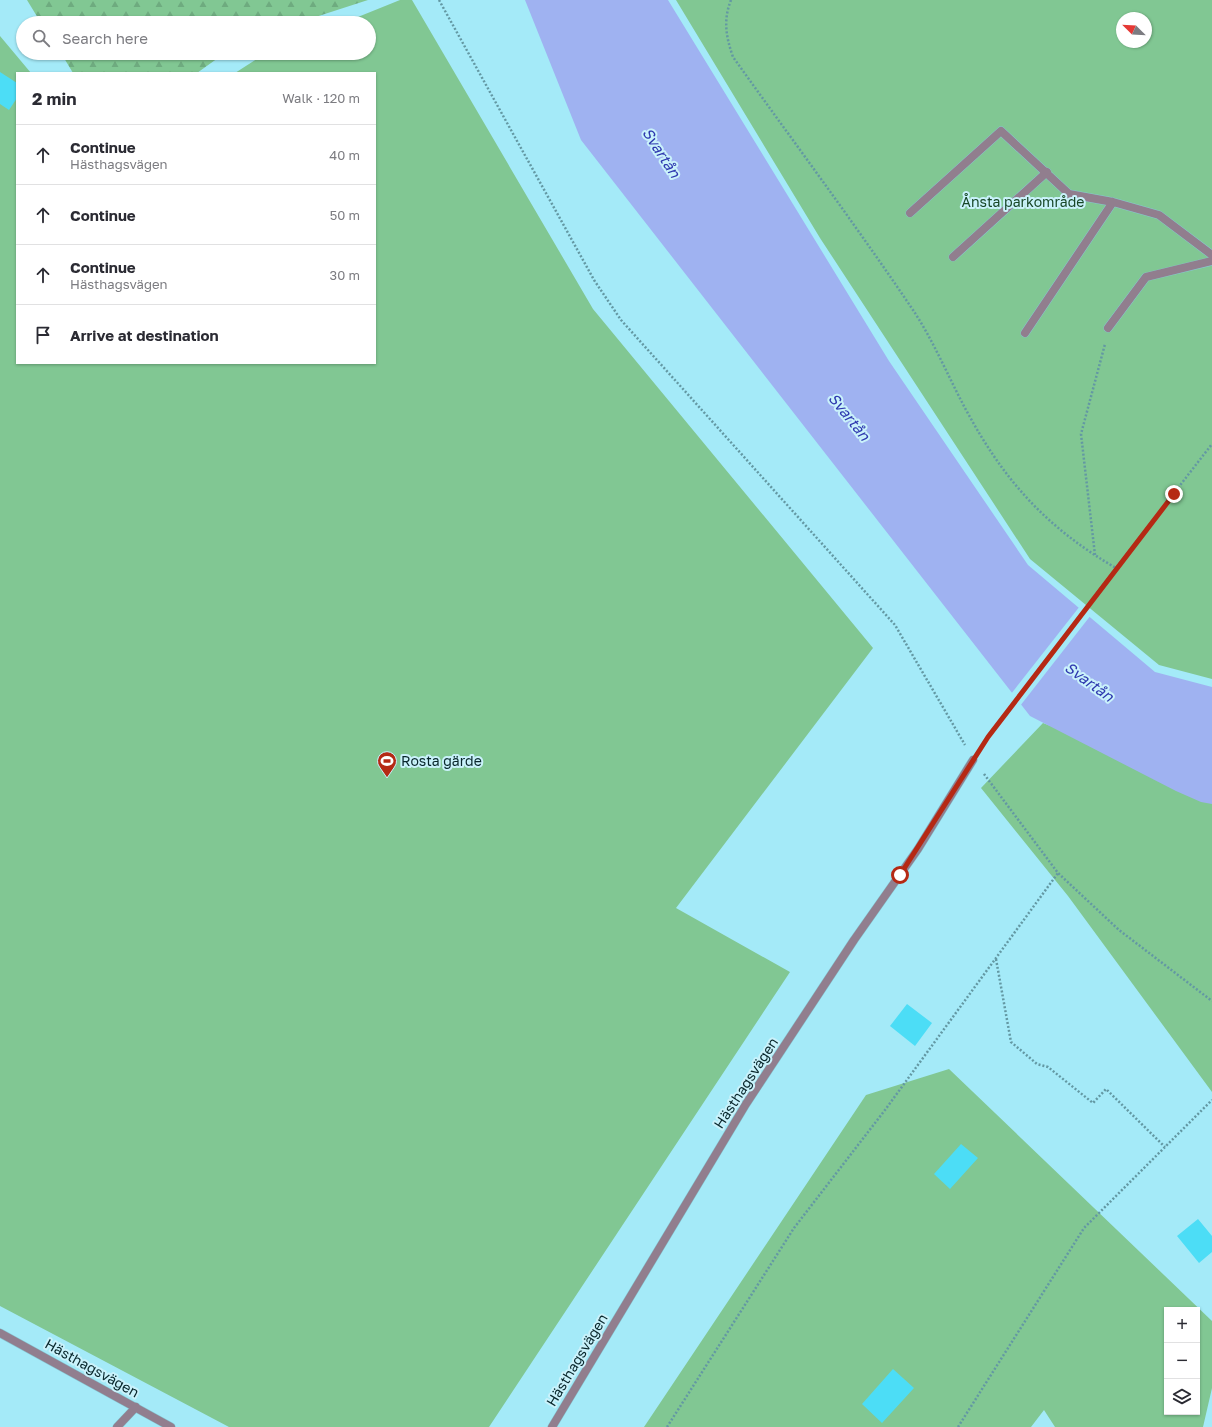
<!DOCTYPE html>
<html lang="en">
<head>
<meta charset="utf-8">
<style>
	:root { --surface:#fff; --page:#f7f7f7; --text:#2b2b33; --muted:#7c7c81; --line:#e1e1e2 }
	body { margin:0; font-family:"Golos Text",sans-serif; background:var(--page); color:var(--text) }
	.controls { position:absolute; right:12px; bottom:12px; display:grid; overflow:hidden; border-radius:0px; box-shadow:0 1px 3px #0004 }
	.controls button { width:36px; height:36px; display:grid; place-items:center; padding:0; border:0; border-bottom:1px solid var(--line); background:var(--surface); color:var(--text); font:20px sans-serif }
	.compass { position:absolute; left:1116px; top:12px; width:36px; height:36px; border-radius:50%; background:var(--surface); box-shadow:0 1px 3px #0004; rotate:294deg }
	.stop { position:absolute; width:12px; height:12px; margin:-9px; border:3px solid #b52914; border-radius:50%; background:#fff }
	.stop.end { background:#b52914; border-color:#fff; box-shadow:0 1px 4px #0008 }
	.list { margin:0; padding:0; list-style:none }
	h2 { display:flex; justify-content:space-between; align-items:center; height:52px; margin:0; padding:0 16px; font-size:17px }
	h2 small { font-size:13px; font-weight:400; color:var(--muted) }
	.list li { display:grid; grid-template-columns:26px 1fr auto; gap:12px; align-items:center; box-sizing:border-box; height:60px; padding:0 16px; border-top:1px solid var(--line) }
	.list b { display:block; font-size:15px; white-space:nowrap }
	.list p { margin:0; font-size:13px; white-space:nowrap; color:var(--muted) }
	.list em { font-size:13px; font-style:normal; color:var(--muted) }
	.icon { flex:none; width:22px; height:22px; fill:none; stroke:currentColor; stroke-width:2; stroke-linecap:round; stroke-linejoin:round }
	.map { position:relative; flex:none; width:1212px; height:1427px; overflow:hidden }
	.search { position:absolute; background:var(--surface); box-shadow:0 1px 3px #0004; left:16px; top:16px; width:360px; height:44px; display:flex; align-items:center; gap:10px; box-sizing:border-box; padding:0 14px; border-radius:22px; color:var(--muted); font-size:15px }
	.panel { position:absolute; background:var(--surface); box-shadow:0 1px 3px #0004; left:16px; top:72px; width:360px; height:292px; border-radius:0px }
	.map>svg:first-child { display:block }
	.green { fill:#81c793; fill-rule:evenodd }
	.forest { fill:url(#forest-firs) }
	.water { fill:#9fb2f1 }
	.pier { fill:#a4eaf8 }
	.building { fill:#4cddf6 }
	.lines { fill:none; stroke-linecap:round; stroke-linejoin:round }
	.lane-casing { stroke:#88c7d3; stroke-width:9 }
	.path { stroke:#6398a3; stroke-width:2.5; stroke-dasharray:2 2; stroke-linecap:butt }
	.lane { stroke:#917e8e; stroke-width:8 }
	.route { stroke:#b52914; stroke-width:5 }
	.labels { text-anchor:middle; stroke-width:4; stroke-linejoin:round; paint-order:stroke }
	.park-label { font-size:14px; fill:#174626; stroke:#caf2fb }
	.poi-label { font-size:14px; fill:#08262b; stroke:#caf2fb; text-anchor:start }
	.street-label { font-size:14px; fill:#08262b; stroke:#caf2fb }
	.water-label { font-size:15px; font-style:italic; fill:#2e38af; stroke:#caf2fb }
</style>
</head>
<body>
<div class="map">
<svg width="1212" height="1427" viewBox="0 0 1212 1427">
	<defs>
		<pattern id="forest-firs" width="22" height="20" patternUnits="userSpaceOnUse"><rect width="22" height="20" fill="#81c793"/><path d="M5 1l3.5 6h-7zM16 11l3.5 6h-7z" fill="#6eab7f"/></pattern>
	</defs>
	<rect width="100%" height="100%" fill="#a4eaf8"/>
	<path class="green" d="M400,0h12l181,309 280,339 -197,260 114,64 -301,455h-260l-229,-121v-1270l31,37h-14v290h358v-290h-140l25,-16 10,-4h99v-30h-26z
		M676,0h536v679l-53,-14 -129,-106 -210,-321zM1122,18h24v24h-24z
		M1043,723l169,66v303l-144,-196 -87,-108z
		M949,1069l263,252v67l-9,39h-148l-11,-17 -13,17h-387l222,-332zM1167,1310h30v102h-30z"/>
	<path class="forest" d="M27,0h341l-71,23h-256z
		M61,53h164l-28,20h-124z"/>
	<path class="water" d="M525,0h143l221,361 139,204 127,107 57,15v117l-11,-2 -25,-11 -146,-75 -449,-576z"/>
	<path class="pier" d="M1080,606l11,9 -71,91 -9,-12z"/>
	<path class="building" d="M0,72l17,11v15l-8,12 -9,-6z
		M907,1004l25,19 -17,23 -25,-20z
		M961,1144l17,14 -28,31 -16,-15z
		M1198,1219l14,17v16l-13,11 -22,-27z
		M893,1369l21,19 -32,35 -20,-19z"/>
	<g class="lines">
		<g class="lane-casing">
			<path id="lane" d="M910,213l91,-82 68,63 44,8 46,13 53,40
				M953,257l94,-85
				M1108,328l38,-51 66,-16
				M1025,333l88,-131
				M0,1333l171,94
				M117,1427l19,-20
				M552,1427l194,-323 108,-164 64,-91 55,-89"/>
		</g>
		<path class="path" d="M439,0l155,280 27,40 274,305 70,120
			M731,0c-8,20 -5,37 2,57 60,84 122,167 180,253 20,30 35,66 52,98 38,71 80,119 151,160
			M1095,555l-14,-121 24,-90
			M982,746l134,-178 96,-124
			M984,774l74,99 61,57 93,71
			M996,959l15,83 26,22 11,3 45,36 13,-14 59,58
			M667,1427l127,-199 91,-118 173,-237
			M958,1427l126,-199 128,-128"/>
		<use href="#lane" class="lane"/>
	</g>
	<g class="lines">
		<path class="route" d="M900,875l88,-138 186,-243"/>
	</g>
	<defs>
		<g id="stadium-pin" transform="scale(1)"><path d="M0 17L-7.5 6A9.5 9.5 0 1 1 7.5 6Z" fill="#b52914" stroke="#caf2fb"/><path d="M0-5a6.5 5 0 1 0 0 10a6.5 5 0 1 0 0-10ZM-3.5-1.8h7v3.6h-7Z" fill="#fff"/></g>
	</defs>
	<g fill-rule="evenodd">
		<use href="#stadium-pin" x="387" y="761"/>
	</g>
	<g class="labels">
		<g class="park-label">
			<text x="1023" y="207">Ånsta parkområde</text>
		</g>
		<g class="poi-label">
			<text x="401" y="766">Rosta gärde</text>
		</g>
		<g class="street-label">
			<text transform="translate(746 1083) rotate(-57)" y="5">Hästhagsvägen</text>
			<text transform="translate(577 1360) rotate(-59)" y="5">Hästhagsvägen</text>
			<text transform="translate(92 1368) rotate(29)" y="5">Hästhagsvägen</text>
		</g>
		<g class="water-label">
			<text transform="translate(661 153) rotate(57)" y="5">Svartån</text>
			<text transform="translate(849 417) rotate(51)" y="5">Svartån</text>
			<text transform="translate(1089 682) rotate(36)" y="5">Svartån</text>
		</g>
	</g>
</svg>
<div class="controls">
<button>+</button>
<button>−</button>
<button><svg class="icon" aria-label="layers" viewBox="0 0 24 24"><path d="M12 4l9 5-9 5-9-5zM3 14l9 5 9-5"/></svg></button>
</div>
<svg class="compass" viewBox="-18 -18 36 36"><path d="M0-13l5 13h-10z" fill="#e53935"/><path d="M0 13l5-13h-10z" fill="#7c7c81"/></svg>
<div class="stop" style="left:900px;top:875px"></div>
<div class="stop end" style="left:1174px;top:494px"></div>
<div class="search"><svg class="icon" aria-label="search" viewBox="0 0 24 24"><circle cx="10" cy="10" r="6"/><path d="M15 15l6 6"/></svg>Search here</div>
<section class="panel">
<h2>2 min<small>Walk · 120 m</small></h2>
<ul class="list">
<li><svg class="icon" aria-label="ahead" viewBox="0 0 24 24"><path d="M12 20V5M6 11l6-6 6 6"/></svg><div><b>Continue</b><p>Hästhagsvägen</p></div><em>40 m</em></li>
<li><svg class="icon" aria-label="ahead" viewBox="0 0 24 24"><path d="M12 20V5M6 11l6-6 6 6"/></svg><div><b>Continue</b></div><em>50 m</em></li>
<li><svg class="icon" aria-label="ahead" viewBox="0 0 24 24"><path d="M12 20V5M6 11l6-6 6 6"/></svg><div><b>Continue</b><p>Hästhagsvägen</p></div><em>30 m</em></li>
<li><svg class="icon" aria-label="arrive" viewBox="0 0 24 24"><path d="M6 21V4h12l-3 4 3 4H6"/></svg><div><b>Arrive at destination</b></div></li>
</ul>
</section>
</div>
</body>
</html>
